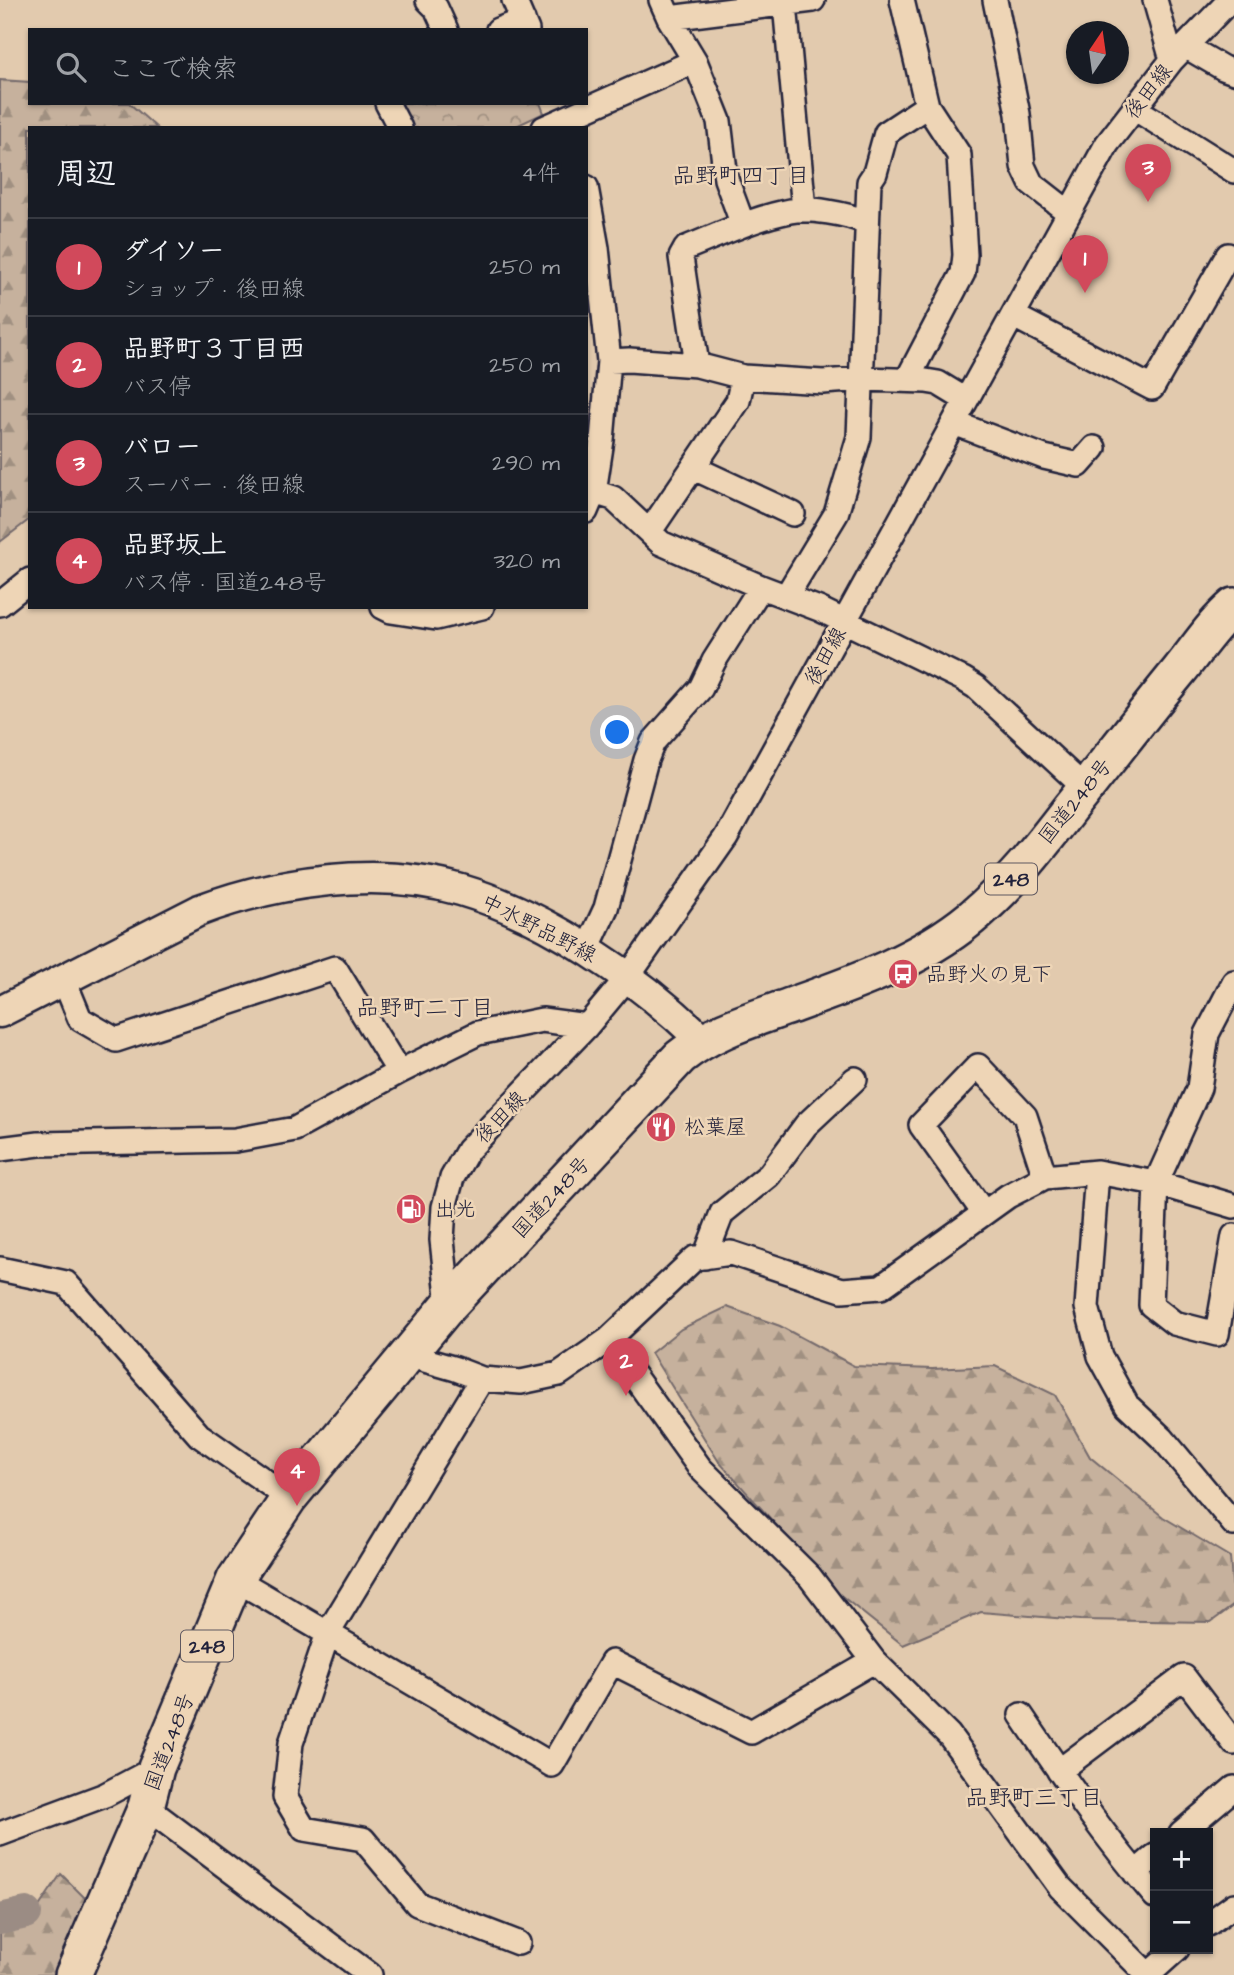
<!DOCTYPE html>
<html lang="ja">
<head>
<meta charset="utf-8">
<style>
	:root { --surface:#171b24; --page:#20242c; --text:#f1f3f6; --muted:#9ea1a6; --line:#363941; --accent:#d1495b }
	body { margin:0; font-family:"Architects Daughter","Klee One",sans-serif; background:var(--page); color:var(--text) }
	.controls { position:absolute; right:21px; bottom:21px; display:grid; overflow:hidden; border-radius:0px; box-shadow:0 2px 5px #0004 }
	.controls button { width:63px; height:63px; display:grid; place-items:center; padding:0; border:0; border-bottom:2px solid var(--line); background:var(--surface); color:var(--text); font:35px sans-serif }
	.compass { position:absolute; left:1066px; top:21px; width:63px; height:63px; border-radius:50%; background:var(--surface); box-shadow:0 2px 5px #0004; rotate:13deg }
	.you { position:absolute; left:618px; top:733px; width:24px; height:24px; margin:-18px; border:5px solid #fff; border-radius:50%; background:#1a73e8; box-shadow:0 0 0 10px #1a73e833 }
	.badge { display:grid; place-items:center; width:46px; height:46px; border-radius:50%; background:var(--accent); color:#fff; font-size:23px; font-weight:700 }
	.pin { position:absolute; translate:-50% -58px; filter:drop-shadow(0 2px 4px #0008) }
	.pin::after { content:''; position:absolute; top:37px; width:24px; height:21px; background:inherit; clip-path:polygon(0 0,100% 0,50% 100%) }
	.list { margin:0; padding:0; list-style:none }
	h2 { display:flex; justify-content:space-between; align-items:center; height:91px; margin:0; padding:0 28px; font-size:30px }
	h2 small { font-size:23px; font-weight:400; color:var(--muted) }
	.list li { display:grid; grid-template-columns:46px 1fr auto; gap:21px; align-items:center; box-sizing:border-box; height:98px; padding:0 28px; border-top:2px solid var(--line) }
	.list b { display:block; font-size:26px; white-space:nowrap }
	.list p { margin:0; font-size:23px; white-space:nowrap; color:var(--muted) }
	.list em { font-size:23px; font-style:normal; color:var(--muted) }
	.icon { flex:none; width:38px; height:38px; fill:none; stroke:currentColor; stroke-width:2; stroke-linecap:round; stroke-linejoin:round }
	.map { position:relative; flex:none; width:1234px; height:1975px; overflow:hidden }
	.search { position:absolute; background:var(--surface); box-shadow:0 2px 5px #0004; left:28px; top:28px; width:560px; height:77px; display:flex; align-items:center; gap:18px; box-sizing:border-box; padding:0 24px; border-radius:0px; color:var(--muted); font-size:26px }
	.panel { position:absolute; background:var(--surface); box-shadow:0 2px 5px #0004; left:28px; top:126px; width:560px; height:483px; border-radius:0px }
	.map>svg:first-child { display:block }
	.forest { fill:url(#forest-firs); stroke:#746a6c; stroke-width:2 }
	.park { fill:url(#park-crowns); stroke:#746a6c; stroke-width:2 }
	.lines { fill:none; stroke-linecap:round; stroke-linejoin:round }
	.river { stroke:#9b8c84; stroke-width:32 }
	.minor-casing { stroke:#22223b; stroke-width:28 }
	.major-casing { stroke:#22223b; stroke-width:35 }
	.highway-casing { stroke:#22223b; stroke-width:40 }
	.minor { stroke:#eed5b6; stroke-width:23 }
	.major { stroke:#eed5b6; stroke-width:30 }
	.highway { stroke:#eed5b6; stroke-width:35 }
	.labels { text-anchor:middle; stroke-width:5; stroke-linejoin:round; paint-order:stroke }
	.shield { fill:#eed5b6; stroke:#5f5860; stroke-width:2 }
	.shield-label { font-size:19px; font-weight:bold; fill:#22223b }
	.street-label { font-size:21px; fill:#22223b; stroke:#eed5b6 }
	.poi-label { font-size:21px; fill:#22223b; stroke:#eed5b6; text-anchor:start }
	.neighbourhood-label { font-size:23px; fill:#22223b; stroke:#eed5b6 }
</style>
</head>
<body>
<div class="map">
<svg width="1234" height="1975" viewBox="0 0 1234 1975">
	<defs>
		<pattern id="forest-firs" width="22" height="20" patternUnits="userSpaceOnUse" patternTransform="scale(1.75)"><rect width="22" height="20" fill="#c6b19d"/><path d="M5 1l3.5 6h-7zM16 11l3.5 6h-7z" fill="#a09081"/></pattern>
		<pattern id="park-crowns" width="20" height="18" patternUnits="userSpaceOnUse" patternTransform="scale(1.75)"><rect width="20" height="18" fill="#c6b19d"/><path d="M2 6a3 3 0 1 1 6 0M12 15a3 3 0 1 1 6 0" fill="none" stroke="#a09081"/></pattern>
	</defs>
	<rect width="100%" height="100%" fill="#e2caae"/>
	<filter id="ink" filterUnits="userSpaceOnUse"><feTurbulence type="fractalNoise" baseFrequency=".0143" numOctaves="2"/><feDisplacementMap in="SourceGraphic" scale="14" xChannelSelector="R" yChannelSelector="G"/><feConvolveMatrix kernelMatrix="1 2 1 2 8 2 1 2 1" color-interpolation-filters="sRGB"/></filter>
	<g filter="url(#ink)">
		<path class="forest" d="M0,80l30,2v21h99l28,25h-127v391l-30,23z
			M727,1307l53,19 74,40 78,3 63,-3 60,29 35,62 73,60 67,40 4,48 -23,17 -131,-2 -99,-8 -78,33 -65,-52 -119,-131 -68,-109 30,-24z
			M61,1874l28,28 -25,73h-64v-47l30,-8z"/>
		<path class="park" d="M395,103h145l4,10 -32,15h-104z"/>
		<g class="lines">
			<path class="river" d="M0,1919l26,-6"/>
			<g class="minor-casing">
				<path id="minor" d="M428,0l8,8 10,22
					M514,0l13,30
					M661,0l8,18 26,43 24,60 7,58 17,46
					M902,0l25,106 32,49 6,100 -2,18 -56,107
					M995,0l23,114 5,52 8,17 37,29
					M1155,0l17,60
					M785,4l19,206
					M669,18l144,-18
					M498,30l25,-10
					M1187,47l36,21 11,4
					M387,103l13,25
					M1134,108l100,63
					M544,128l151,-67
					M586,187l11,61 12,113 -7,79 -8,52 -8,19
					M1014,316l138,72 76,-133 6,3
					M609,361l20,-1 68,5 46,12 80,5 40,-3 63,2 12,2 28,17
					M697,365l-16,-108 5,-9c33,-13 68,-30 104,-37 20,-4 57,3 76,11
					M954,423l90,34 35,8 15,-17
					M694,468l99,46
					M594,492l19,6 48,45 100,44 58,22 144,70 13,8 110,102
					M650,531l88,-130 5,-24
					M787,595l49,-81 23,-77 10,-255 6,-9 11,-40 41,-27
					M0,604l30,-24
					M383,607l8,4 45,7 46,-11
					M587,949l19,-41 40,-148 7,-18 48,-54 13,-27 47,-74
					M64,980l16,39 36,21 219,-72 64,104
					M1234,982l-27,52 -8,54 -43,95 -5,122 23,18 43,11 17,-98
					M0,1149l39,-5 196,-4 60,-11 104,-57 79,-39 64,-13 45,6
					M1097,1172l-10,135 13,49 27,49 35,33 72,86
					M984,1213l-63,-88 57,-59 47,50 20,61
					M705,1257l17,-44 47,-38 37,-50 49,-46
					M0,1269l66,14 133,152 90,63
					M449,1305l-7,-65 2,-33 8,-29 16,-28 119,-124 40,-48 99,-141 381,-693 65,-84 58,-60
					M608,1340l92,128 110,109 64,84 75,74 111,152 88,88 29,-26
					M407,1355l49,14 26,10 39,3 38,-8 49,-34 87,-82 36,-5 111,37 39,-3 127,-91 37,-19 52,-5 59,11 78,23
					M482,1379l-154,254 -37,110 -6,54 19,32 59,10 54,65 101,39
					M235,1579l317,186 60,-103 139,70 123,-71
					M1021,1715c42,62 85,124 134,181
					M1059,1771l125,-94 50,66
					M146,1807l224,168
					M1181,1833l53,-45
					M0,1834l105,-39 51,-27
					M1135,1873l20,-17
					M1208,1924l26,-19"/>
			</g>
			<g class="major-casing">
				<path id="major" d="M0,1012l200,-102c77,-29 179,-44 261,-20 85,25 177,88 241,150"/>
			</g>
			<g class="highway-casing">
				<path id="highway" d="M73,1975l73,-168 10,-39 79,-189 54,-81 160,-193 231,-248c32,-26 71,-37 110,-51 62,-22 129,-45 181,-88 38,-31 69,-71 99,-110 37,-46 72,-92 109,-137 18,-22 34,-47 55,-65"/>
			</g>
			<use href="#minor" class="minor"/>
			<use href="#major" class="major"/>
			<use href="#highway" class="highway"/>
		</g>
	</g>
	<defs>
		<g id="bus-disc" transform="scale(1.575)"><circle r="9.5" fill="#d1495b" stroke="#eed5b6"/><path d="M-5-6H5V4H4V6H2V4H-2V6H-4V4H-5ZM-3.5-4V0h7V-4ZM-3.5 1.2v1.5H-2V1.2ZM2 1.2v1.5H3.5V1.2Z" fill="#fff"/></g>
		<g id="restaurant-disc" transform="scale(1.575)"><circle r="9.5" fill="#d1495b" stroke="#eed5b6"/><path d="M-5-6h1v4h1v-4h1v4h1v-4h1v5L-1.5 .5V6h-2V.5L-5-1ZM5-6V6H3V1.5H1.5Q1.5-4 5-6Z" fill="#fff"/></g>
		<g id="fuel-disc" transform="scale(1.575)"><circle r="9.5" fill="#d1495b" stroke="#eed5b6"/><path d="M-5.5-6h7V0h2V4h1.3V-2.5L3-4.5l.8-.8L6-3V5H2.5V1h-1V6h-7ZM-4.2-4.7v3.2H.2V-4.7Z" fill="#fff"/></g>
	</defs>
	<g fill-rule="evenodd">
		<use href="#bus-disc" x="903" y="974"/>
		<use href="#restaurant-disc" x="661" y="1127"/>
		<use href="#fuel-disc" x="411" y="1209"/>
	</g>
	<g class="labels">
		<g class="shield">
			<rect x="985" y="863.5" width="52" height="31" rx="5"/>
			<rect x="181" y="1630.5" width="52" height="31" rx="5"/>
		</g>
		<g class="shield-label">
			<text x="1011" y="886">248</text>
			<text x="207" y="1653">248</text>
		</g>
		<g class="street-label">
			<text transform="translate(1148 91) rotate(-52)" y="7">後田線</text>
			<text transform="translate(825 656) rotate(-61)" y="7">後田線</text>
			<text transform="translate(1075 801) rotate(-51)" y="7">国道248号</text>
			<text transform="translate(539 928) rotate(27)" y="7">中水野品野線</text>
			<text transform="translate(500 1117) rotate(-46)" y="7">後田線</text>
			<text transform="translate(551 1197) rotate(-47)" y="7">国道248号</text>
			<text transform="translate(169 1742) rotate(-69)" y="7">国道248号</text>
		</g>
		<g class="poi-label">
			<text x="926" y="981">品野火の見下</text>
			<text x="684" y="1134">松葉屋</text>
			<text x="434" y="1216">出光</text>
		</g>
		<g class="neighbourhood-label">
			<text x="741" y="183">品野町四丁目</text>
			<text x="425" y="1015">品野町二丁目</text>
			<text x="1034" y="1805">品野町三丁目</text>
		</g>
	</g>
</svg>
<div class="controls">
<button>+</button>
<button>−</button>
</div>
<svg class="compass" viewBox="-18 -18 36 36"><path d="M0-13l5 13h-10z" fill="#e53935"/><path d="M0 13l5-13h-10z" fill="#9ea1a6"/></svg>
<div class="you"></div>
<div class="pin badge" style="left:1085px;top:293px">1</div>
<div class="pin badge" style="left:626px;top:1396px">2</div>
<div class="pin badge" style="left:1148px;top:202px">3</div>
<div class="pin badge" style="left:297px;top:1506px">4</div>
<div class="search"><svg class="icon" aria-label="search" viewBox="0 0 24 24"><circle cx="10" cy="10" r="6"/><path d="M15 15l6 6"/></svg>ここで検索</div>
<section class="panel">
<h2>周辺<small>4件</small></h2>
<ul class="list">
<li><span class="badge">1</span><div><b>ダイソー</b><p>ショップ · 後田線</p></div><em>250 m</em></li>
<li><span class="badge">2</span><div><b>品野町３丁目西</b><p>バス停</p></div><em>250 m</em></li>
<li><span class="badge">3</span><div><b>バロー</b><p>スーパー · 後田線</p></div><em>290 m</em></li>
<li><span class="badge">4</span><div><b>品野坂上</b><p>バス停 · 国道248号</p></div><em>320 m</em></li>
</ul>
</section>
</div>
</body>
</html>
